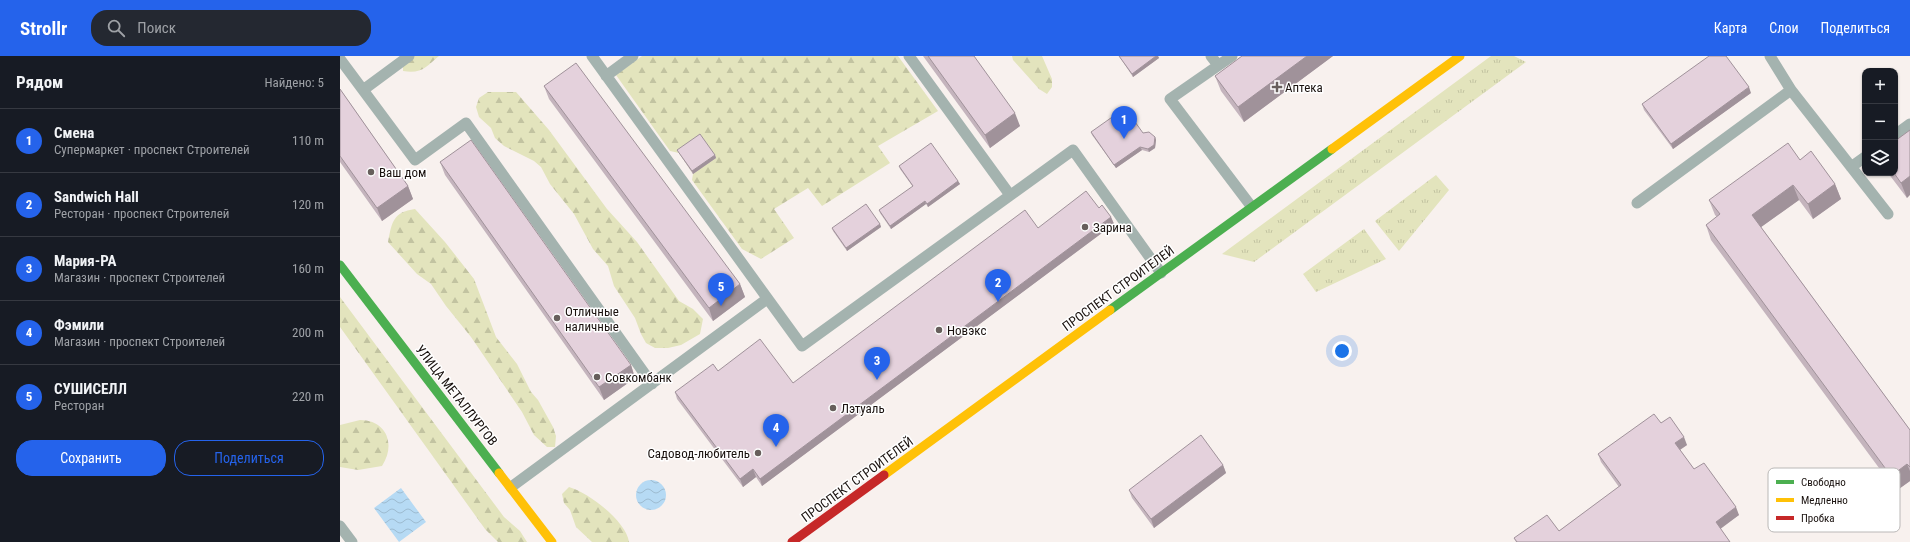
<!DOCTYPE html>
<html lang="ru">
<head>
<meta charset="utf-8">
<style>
	:root { --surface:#171b24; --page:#242831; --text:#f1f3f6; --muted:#9ea1a6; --line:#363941; --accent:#2563eb }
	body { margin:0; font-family:"Roboto Condensed",sans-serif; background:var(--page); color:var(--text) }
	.controls { position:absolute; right:12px; top:12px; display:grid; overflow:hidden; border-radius:8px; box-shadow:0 1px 3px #0004 }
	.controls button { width:36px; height:36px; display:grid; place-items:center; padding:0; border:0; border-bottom:1px solid var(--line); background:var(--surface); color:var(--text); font:20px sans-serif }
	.you { position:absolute; left:1002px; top:295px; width:14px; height:14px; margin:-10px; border:3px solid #fff; border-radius:50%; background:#1a73e8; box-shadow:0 0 0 6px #1a73e833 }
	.badge { display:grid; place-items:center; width:26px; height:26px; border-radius:50%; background:var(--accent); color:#fff; font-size:13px; font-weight:700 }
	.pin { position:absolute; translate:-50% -33px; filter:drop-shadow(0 1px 2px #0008) }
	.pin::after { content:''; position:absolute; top:21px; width:14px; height:12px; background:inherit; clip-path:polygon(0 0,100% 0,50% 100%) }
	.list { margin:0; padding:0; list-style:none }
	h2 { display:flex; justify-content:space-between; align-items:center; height:52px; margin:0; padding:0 16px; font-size:17px }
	h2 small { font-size:13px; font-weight:400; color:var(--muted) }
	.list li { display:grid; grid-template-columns:26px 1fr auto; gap:12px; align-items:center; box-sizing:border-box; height:64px; padding:0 16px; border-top:1px solid var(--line) }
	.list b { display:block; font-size:15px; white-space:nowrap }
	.list p { margin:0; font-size:13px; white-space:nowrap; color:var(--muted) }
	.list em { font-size:13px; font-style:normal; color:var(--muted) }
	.actions { display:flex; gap:8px; padding:12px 16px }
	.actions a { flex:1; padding:9px 0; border:1px solid var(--accent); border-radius:16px; text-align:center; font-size:14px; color:var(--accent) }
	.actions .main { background:var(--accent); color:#fff }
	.icon { flex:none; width:22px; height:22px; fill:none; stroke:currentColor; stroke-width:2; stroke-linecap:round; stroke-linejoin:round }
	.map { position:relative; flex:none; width:1570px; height:486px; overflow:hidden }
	header { display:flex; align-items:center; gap:24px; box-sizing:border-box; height:56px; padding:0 20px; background:var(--accent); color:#fff }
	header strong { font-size:19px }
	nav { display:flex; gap:22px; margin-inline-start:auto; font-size:14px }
	.search { width:280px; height:36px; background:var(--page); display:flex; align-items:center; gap:10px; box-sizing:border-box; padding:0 14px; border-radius:16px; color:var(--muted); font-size:15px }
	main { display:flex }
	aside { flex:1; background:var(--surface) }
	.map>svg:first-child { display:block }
	.grass { fill:url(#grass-tufts) }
	.forest { fill:url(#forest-firs) }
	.water { fill:url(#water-waves) }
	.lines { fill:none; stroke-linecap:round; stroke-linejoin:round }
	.lane { stroke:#a4b3af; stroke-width:11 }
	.fast { stroke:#4caf50; stroke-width:9 }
	.slow { stroke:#ffc107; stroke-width:9 }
	.jam { stroke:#c62828; stroke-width:9 }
	.wall { fill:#c4b4bd }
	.shaded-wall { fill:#a0929a }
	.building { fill:#e4d1dc; stroke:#a0929a }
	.poi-dot { fill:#675f5c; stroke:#fff; stroke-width:1.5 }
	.labels { text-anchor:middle; stroke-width:3; stroke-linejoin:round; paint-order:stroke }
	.poi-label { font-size:13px; fill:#19110e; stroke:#fff; text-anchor:start }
	.street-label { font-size:13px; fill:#19110e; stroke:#fff }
	.key { fill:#fff; stroke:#bab8b7; stroke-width:1 }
	.key-label { font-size:11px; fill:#19110e }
</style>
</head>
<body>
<header>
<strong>Strollr</strong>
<div class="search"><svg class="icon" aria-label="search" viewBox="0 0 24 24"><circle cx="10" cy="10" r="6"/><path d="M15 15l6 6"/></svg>Поиск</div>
<nav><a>Карта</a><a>Слои</a><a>Поделиться</a></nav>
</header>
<main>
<aside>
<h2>Рядом<small>Найдено: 5</small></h2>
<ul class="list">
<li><span class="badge">1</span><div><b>Смена</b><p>Супермаркет · проспект Строителей</p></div><em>110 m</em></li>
<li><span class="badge">2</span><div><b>Sandwich Hall</b><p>Ресторан · проспект Строителей</p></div><em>120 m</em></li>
<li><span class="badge">3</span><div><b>Мария-РА</b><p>Магазин · проспект Строителей</p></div><em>160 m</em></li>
<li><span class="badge">4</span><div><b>Фэмили</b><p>Магазин · проспект Строителей</p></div><em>200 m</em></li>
<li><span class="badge">5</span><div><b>СУШИСЕЛЛ</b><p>Ресторан</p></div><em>220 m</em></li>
</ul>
<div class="actions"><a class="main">Сохранить</a><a>Поделиться</a></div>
</aside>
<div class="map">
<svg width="1570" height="486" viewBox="0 0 1570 486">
	<defs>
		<pattern id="grass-tufts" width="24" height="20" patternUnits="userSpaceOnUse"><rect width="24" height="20" fill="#e3e4bd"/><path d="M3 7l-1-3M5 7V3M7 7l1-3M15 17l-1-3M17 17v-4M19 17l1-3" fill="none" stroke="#c2c3a1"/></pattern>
		<pattern id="forest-firs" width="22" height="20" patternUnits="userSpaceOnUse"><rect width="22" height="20" fill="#e3e4bd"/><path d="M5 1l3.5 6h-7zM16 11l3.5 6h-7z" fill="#c2c3a1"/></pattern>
		<pattern id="water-waves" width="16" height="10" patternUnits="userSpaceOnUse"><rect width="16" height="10" fill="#b6daf4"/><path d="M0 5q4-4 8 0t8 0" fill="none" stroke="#9cbad0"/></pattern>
	</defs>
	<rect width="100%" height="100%" fill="#f8f1ee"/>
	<path class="grass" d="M1151,0h23l12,6 -272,200 -32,-8z
		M1096,119l13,15 -50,61 -24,-30z
		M1024,173l22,30 -70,33 -13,-18z"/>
	<path class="forest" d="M73,0h26c-13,11 -17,18 -36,15v-8z
		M302,0h256l40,55 -60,35 12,17 -68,43 -14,-18 -34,21 20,29 -33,21 -19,-10 -50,-69 1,-6 -14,-21 -9,-2 -54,-76z
		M672,0h30l10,23v8l-5,7 -8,-5 -26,-29z
		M148,36h28l33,38 58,79 30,33 42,59 14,8 10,10 -3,15 -19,11 -13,3h-13l-9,-5 -5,-9 -6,-16 -21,-32 -6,-20 -15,-17 -19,-35 -24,-30 -9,-17 -7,-6 -30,-15 -9,-8 -4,-10 -12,-11 -3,-10 3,-9z
		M75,153l30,33 29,37 22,58 21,27 14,28 7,8 15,27 3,9 -1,11h-8l-13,-12 -12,-23 -51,-75 -25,-31 -15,-22 -14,-10 -29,-32c4,-20 5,-30 27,-33z
		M0,241l164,220 16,14 7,11h-29l-13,-13 -145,-202z
		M20,364c27,0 36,25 22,46l-24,4 -18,-3v-42z
		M229,431c20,6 57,34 60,55h-37l-16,-15 -6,-17 -6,-7 -2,-9z"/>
	<path class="water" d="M296 439a15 15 0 1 1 30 0a15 15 0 1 1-30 0Z
		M61,432l25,34 -27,20 -25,-34z"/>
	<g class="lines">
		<path class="lane" d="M252,0l210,290 271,-196 88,123
			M569,0l101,139
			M871,0l7,9
			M892,0l-62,43 81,107
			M1430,0l21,34 97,124
			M0,3l75,101 51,-37 186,261
			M266,20l27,-20
			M23,34l46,-34
			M1555,79l15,-11
			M1511,111l14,-10
			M1297,147l154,-113
			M171,431l256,-188
			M0,470l12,16"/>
		<path class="fast" d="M0,209l159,208
			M770,254l222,-161"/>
		<path class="slow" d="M992,93l128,-93
			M159,417l53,69
			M544,419l226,-165"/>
		<path class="jam" d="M452,486l92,-67"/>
	</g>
	<path class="wall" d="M583,0h51l46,70 -30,22z
		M779,0h39l1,2 -26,19z
		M902,0h91l-89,66 -23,-31 -6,-15z
		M204,30l196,198 5,13 -32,24 -164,-222z
		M0,33l68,97 5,13 -31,22 -42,-59z
		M1411,37l-78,56 -29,-39 -2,-6z
		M1570,74l-3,68 -19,-25h7z
		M751,76l52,1 12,4 1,3 -1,8 -6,4 -7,-2 -26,18 -24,-33z
		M337,94l38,5 1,3 -23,16z
		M1460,104l35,24 6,15 -28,20 -14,-19 -38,27 149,203v51l-14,10 -185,-251 -5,-15 11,-8 -2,-2 -6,-15z
		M100,106l191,203 4,13 -31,22 -159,-225z
		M559,110l59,15 2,3 -32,23 -2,-3 -35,25 -11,-16 -1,-3 34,-23 -13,-18z
		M759,152l12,9 3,7 -352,262 -6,-9 -13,10 -66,-88 -2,-7 118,-9 245,-155z
		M540,168l1,3 -34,24 -14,-20 -1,-3z
		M1321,367l26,22 -7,5 14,19 45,46 -19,13 10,14h-214l-2,-4 45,-7 60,-44 -18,-25 -3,-8z
		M883,409l3,8 -72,55 -22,-30 -3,-8z"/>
	<path class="shaded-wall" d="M816,0h2l1,2 -26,19 -1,-3z
		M967,0h26l-89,66 -6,-15z
		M1409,31l2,6 -78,56 -2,-5z
		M675,57l5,13 -30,22 -5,-13z
		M815,81l1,3 -1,8 -6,4 -1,-3z
		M800,91l2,3 -26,18 -2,-3z
		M375,99l1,3 -23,16 -1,-3z
		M1570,120v19l-3,3 -6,-15z
		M618,125l2,3 -32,23 -1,-3z
		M1495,128l6,15 -28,20 -5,-15z
		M1453,129l6,15 -42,30 -5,-15z
		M68,130l5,13 -31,22 -5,-13z
		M585,145l1,3 -35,25 -1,-3z
		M771,161l3,7 -352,262 -2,-7z
		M540,168l1,3 -34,24 -1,-3z
		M400,228l5,13 -32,24 -4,-13z
		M291,309l4,13 -31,22 -5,-13z
		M1344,381l3,8 -9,6 -3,-8z
		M1567,408l3,7v10l-14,10 -5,-15z
		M883,409l3,8 -72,55 -3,-9z
		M413,413l3,8 -13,10 -3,-8z
		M1396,451l3,8 -20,15 -3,-8z"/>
	<path class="building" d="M588,0h46l41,57 -30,22z
		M779,0h37l-24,18z
		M902,0h65l-69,51 -23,-31z
		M1369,0h17l23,31 -78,57 -29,-40z
		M236,7l164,221 -31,24 -165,-222z
		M0,33l68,97 -31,22 -37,-52z
		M785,52l18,25 6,-1 6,5 -1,8 -6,4 -8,-2 -26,18 -23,-33z
		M1570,74v46l-9,7 -7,-10h1v-32z
		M360,78l15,21 -23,16 -15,-21z
		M131,84l160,225 -32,22 -159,-225z
		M591,87l27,38 -31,23 -2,-3 -35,25 -11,-16 34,-24 -14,-20z
		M1448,87l12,17 11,-9 24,33 -27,20 -15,-19 -41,30 158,215v37l-3,-3 -16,12 -185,-251 14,-11 -11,-14z
		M746,135l13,17 3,-3 9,12 -351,262 -7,-10 -13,10 -65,-87 38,-28 5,7 42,-32 33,44 232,-173 13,18z
		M526,148l14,20 -34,24 -14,-20z
		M1314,358l7,9 9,-6 14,20 -9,6 19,26 10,-6 32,44 -20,15 14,20h-213l-3,-4 33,-23 12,16 62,-46 -23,-31z
		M861,379l22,30 -72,54 -22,-29z"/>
	<g class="poi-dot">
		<path d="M935 25h4v4h4v4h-4v4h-4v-4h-4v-4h4z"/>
		<circle cx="31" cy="116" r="4"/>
		<circle cx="745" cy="171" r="4"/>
		<circle cx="217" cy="262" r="4"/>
		<circle cx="599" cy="274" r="4"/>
		<circle cx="257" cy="321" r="4"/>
		<circle cx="493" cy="352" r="4"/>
		<circle cx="418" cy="397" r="4"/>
	</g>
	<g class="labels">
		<g class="poi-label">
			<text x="945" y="36">Аптека</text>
			<text x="39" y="121">Ваш дом</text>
			<text x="753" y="176">Зарина</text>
			<text x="225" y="260">Отличные<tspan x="225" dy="15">наличные</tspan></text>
			<text x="607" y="279">Новэкс</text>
			<text x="265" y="326">Совкомбанк</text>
			<text x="501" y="357">Лэтуаль</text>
			<text x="410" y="402" text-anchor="end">Садовод-любитель</text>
		</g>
		<g class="street-label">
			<text transform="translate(778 232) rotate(-36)" y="5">ПРОСПЕКТ СТРОИТЕЛЕЙ</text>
			<text transform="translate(117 339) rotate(52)" y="5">УЛИЦА МЕТАЛЛУРГОВ</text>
			<text transform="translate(517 423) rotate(-36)" y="5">ПРОСПЕКТ СТРОИТЕЛЕЙ</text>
		</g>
	</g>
	<rect x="1428" y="412" width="132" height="64" rx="6" class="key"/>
	<rect x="1436" y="424" width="18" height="4" fill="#4caf50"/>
	<rect x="1436" y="442" width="18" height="4" fill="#ffc107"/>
	<rect x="1436" y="460" width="18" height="4" fill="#c62828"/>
	<g class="key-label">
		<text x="1461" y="430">Свободно</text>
		<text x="1461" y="448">Медленно</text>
		<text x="1461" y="466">Пробка</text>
	</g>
</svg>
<div class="controls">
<button>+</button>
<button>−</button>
<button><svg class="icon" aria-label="layers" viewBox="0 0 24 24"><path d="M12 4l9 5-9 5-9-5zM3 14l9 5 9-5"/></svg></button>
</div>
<div class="you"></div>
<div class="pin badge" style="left:784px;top:83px">1</div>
<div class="pin badge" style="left:658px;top:246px">2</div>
<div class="pin badge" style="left:537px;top:324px">3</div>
<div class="pin badge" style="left:436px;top:391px">4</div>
<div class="pin badge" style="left:381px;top:250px">5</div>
</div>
</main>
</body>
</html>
